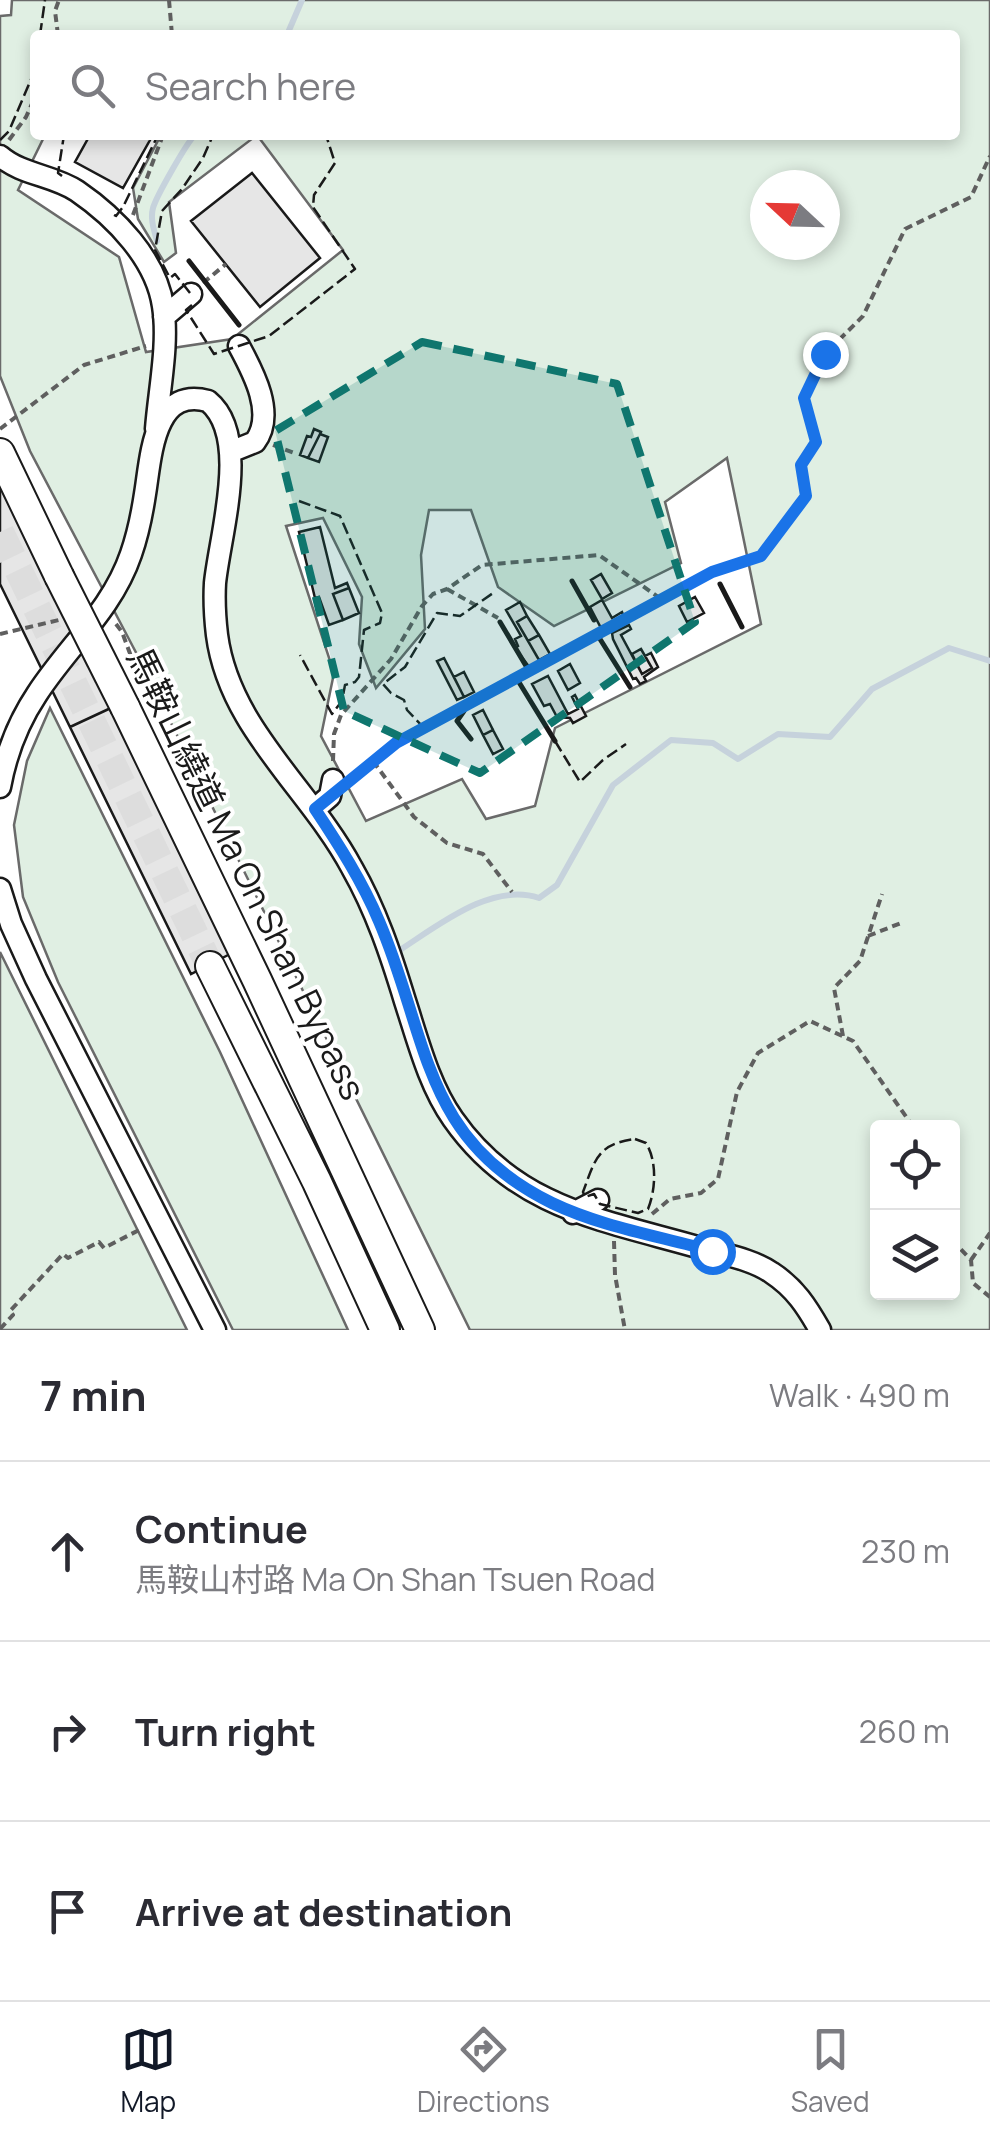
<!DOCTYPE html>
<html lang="en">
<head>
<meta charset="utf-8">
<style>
	:root { --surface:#fff; --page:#f2f2f3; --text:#2b2b33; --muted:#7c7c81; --line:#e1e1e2; --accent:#111827 }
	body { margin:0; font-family:Manrope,"Noto Sans TC",sans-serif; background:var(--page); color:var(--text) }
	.controls { position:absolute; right:30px; bottom:30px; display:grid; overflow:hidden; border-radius:10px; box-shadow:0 5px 15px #0003 }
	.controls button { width:90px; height:90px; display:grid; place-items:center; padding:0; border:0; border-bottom:2px solid var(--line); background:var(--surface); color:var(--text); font:50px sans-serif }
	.compass { position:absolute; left:750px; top:170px; width:90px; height:90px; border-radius:50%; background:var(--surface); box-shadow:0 5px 15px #0003; rotate:292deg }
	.stop { position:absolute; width:30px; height:30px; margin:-22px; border:8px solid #1a73e8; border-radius:50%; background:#fff }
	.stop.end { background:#1a73e8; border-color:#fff; box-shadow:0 2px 10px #0008 }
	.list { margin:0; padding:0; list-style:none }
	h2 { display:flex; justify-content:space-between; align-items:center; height:130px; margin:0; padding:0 40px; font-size:42px }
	h2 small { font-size:32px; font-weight:400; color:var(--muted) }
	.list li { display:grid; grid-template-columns:65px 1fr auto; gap:30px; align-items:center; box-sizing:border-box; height:180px; padding:0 40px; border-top:2px solid var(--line) }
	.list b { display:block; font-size:38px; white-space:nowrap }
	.list p { margin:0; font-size:32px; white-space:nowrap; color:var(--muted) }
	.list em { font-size:32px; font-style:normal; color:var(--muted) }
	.icon { flex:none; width:55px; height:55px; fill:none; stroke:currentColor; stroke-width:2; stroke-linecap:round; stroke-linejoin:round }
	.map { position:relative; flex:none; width:990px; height:1330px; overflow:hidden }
	.search { position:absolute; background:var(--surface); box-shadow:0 5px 15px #0003; left:30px; right:30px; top:30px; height:110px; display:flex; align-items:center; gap:25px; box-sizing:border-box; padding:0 35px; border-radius:10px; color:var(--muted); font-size:38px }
	.sheet { height:670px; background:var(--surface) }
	nav { display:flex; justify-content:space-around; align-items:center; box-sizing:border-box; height:140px; border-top:2px solid var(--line); background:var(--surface); font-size:28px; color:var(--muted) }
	nav a { display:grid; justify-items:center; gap:5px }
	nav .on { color:var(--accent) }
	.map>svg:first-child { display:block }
	.green { fill:#e0efe3; stroke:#6a6a6a; stroke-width:2.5; fill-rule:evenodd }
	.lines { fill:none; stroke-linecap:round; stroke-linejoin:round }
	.stream { stroke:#c6d2dc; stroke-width:6 }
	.building { fill:#e6e6e6; stroke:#1a1a1a; stroke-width:2.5 }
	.major-tunnel { stroke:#ddd; stroke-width:28; stroke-dasharray:28 14; stroke-linecap:butt }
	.minor-casing { stroke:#1a1a1a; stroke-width:25 }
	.major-casing { stroke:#1a1a1a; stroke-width:32 }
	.path { stroke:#5f5f5f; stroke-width:4; stroke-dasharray:8 5; stroke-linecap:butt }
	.minor { stroke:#fff; stroke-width:20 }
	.major { stroke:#fff; stroke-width:28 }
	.major-bridge-casing { stroke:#1a1a1a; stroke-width:32; stroke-linecap:butt }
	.major-bridge { stroke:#fff; stroke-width:28 }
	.fence { stroke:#1a1a1a; stroke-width:2.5; stroke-dasharray:12 5; stroke-linecap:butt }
	.wall { stroke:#1a1a1a; stroke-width:5 }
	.route { stroke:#1a73e8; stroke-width:12 }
	.marked { fill:#0f766e; fill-opacity:0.2; stroke:#0f766e; stroke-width:8; stroke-dasharray:20 12; stroke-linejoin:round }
	.labels { text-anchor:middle; stroke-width:8; stroke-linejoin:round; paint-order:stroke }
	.street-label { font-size:35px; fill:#1a1a1a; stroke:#fff }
</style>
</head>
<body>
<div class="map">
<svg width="990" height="1330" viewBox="0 0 990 1330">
	<rect width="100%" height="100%" fill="#fff"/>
	<path class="green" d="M12,0h978v1330h-520l-329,-668 -111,-211 -30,-75v-360l11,-1zM35,35h920v100h-698l86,115 -111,89 -86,13 -27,-95 -101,-67 27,-55h-10zM765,185h60v60h-60zM727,458l34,166 -206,104 -20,78 -49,13 -24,-40 -96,42 -45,-85 13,-63 -48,-147 37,-8 39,79 -3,47 17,44 49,-59 -4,-74 8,-45h42l27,77 56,39 127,-63 -16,-61zM878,1128h74v164h-74z
		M161,135h96l-88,67 7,51 -12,9 -26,-43 -5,-31z
		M50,708l170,344 128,278h-115l-175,-348 -35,-85 -9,-72 13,-64z
		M0,952l187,378h-187z"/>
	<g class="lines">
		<path class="stream" d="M287,35l15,-35
			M157,241c-3,-11 -7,-22 -4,-33 3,-11 34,-66 42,-73
			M392,955c41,-25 97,-74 147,-57l18,-13 56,-100 58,-45 42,3 25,16 40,-25 52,3 42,-48 77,-41 41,13"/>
	</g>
	<path class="building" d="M90,135h51l9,5 -27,48 -48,-26z
		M252,173l68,85 -60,49 -69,-86z
		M314,429l7,3 -13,26 -8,-3 7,-19 4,1z
		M320,434l8,3 -9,25 -11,-4z
		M0,467l113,240 -43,20 -70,-143z
		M320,527l15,61 12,-5 2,5 -16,6 10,26 -14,5 -10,-28 -4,1 -16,-66z
		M601,574l11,19 -10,6 -11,-19z
		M349,588l10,25 -16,7 -10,-26z
		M695,597l9,16 -17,9 -8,-16z
		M602,600l10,18 10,-6 2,5 -23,11 -11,-21z
		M520,602l7,14 -10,6 22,38 12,-4 -21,12 -15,-20 3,-2 -3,-7 6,-3 -15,-26z
		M527,616l12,19 -11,6 -11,-19z
		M629,625l2,4 -10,6 21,39 10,-6 -7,-12 6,-3 7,14 -14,10 2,4 -6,3 -4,-6 -3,1 -20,-40 -1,-6z
		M539,635l11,19 -11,6 -11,-19z
		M641,649l11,19 -10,6 -10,-20z
		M444,658l20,39 -7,3 -20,-39z
		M570,664l10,19 -12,7 -10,-19z
		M464,672l10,20 -10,5 -10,-20z
		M548,676l20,38 10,-5 -6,-12 3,-2 11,21 -13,7 -3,-5 -13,-1 -7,-13 -6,2 -12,-22z
		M113,707l117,247 -39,20 -121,-247z
		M483,710l10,20 -10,5 -10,-20z
		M493,730l10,19 -10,5 -10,-19z"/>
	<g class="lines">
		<path class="major-tunnel" d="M0,532l210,434"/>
		<g class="minor-casing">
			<path id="minor" d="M0,156c22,19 53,19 77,35 38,26 79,68 86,115 6,38 -4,84 -7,123
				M164,317l27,-23
				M230,452l25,-10c21,-28 -2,-70 -16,-96
				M0,787c6,-33 19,-66 37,-93 31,-48 75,-84 94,-140 7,-20 11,-40 14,-60 6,-36 8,-108 63,-93 43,35 12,133 7,182 -1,17 0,35 2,52 12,93 93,154 135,233 24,42 39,87 53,133 13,40 24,84 48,118 63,90 151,101 248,129 24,7 51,11 71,25 23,15 35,34 48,57
				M315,809l15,-13 3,-16
				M0,889l11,35 25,55 179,351
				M573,1213l25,-13"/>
		</g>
		<g class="major-casing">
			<path id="major" d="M0,453l59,123
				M125,707l132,273 163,350
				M210,966l107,216 68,148"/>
		</g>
		<path class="path" d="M169,0l3,35
			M58,35l-3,-24 4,-11
			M9,140l17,-23 9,-20
			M133,215l30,-80
			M203,283l23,-19
			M0,429l84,-64 62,-19
			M273,445l24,9
			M447,589l51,29
			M116,624l6,8 16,43
			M0,634l59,-14
			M333,761l1,-27 7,-19 50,-56 31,-53 11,-12 14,-5 35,-24 117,-10 62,44
			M373,761l41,56 33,26 36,11 29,38
			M352,778l44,-35 316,-171 49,-17 45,-59 -5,-31 15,-24 -12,-44 21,-43 38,-38 42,-87 66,-32 19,-41
			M868,936l33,-13
			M843,1036l-9,-48 26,-27 22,-67
			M652,1214l18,-15 31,-6 17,-14 19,-87 21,-39 52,-32 43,20 61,87
			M952,1240l19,20 2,23 17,14
			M614,1241l1,34 10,55
			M971,1260l19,-27
			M0,1329l13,-14 -3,-4 53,-57 5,4 31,-16 5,6 37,-19"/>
		<use href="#minor" class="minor"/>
		<use href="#major" class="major"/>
		<g class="major-bridge-casing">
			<path id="major-bridge" d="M59,576l66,131"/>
		</g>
		<use href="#major-bridge" class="major-bridge"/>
		<path class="fence" d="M40,35l5,-35
			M0,140l9,-9 26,-61
			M62,176l-4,-3 6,-38
			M114,215l2,1 7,-9 35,-72
			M190,293l-15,-19 -5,4 -15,-28 7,-39 20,-22 21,-31 10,-23
			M192,305l-6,5 28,44 55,-18 86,-67 -42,-62 1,-12 21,-32 -9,-28
			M299,501l41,15 42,97 -2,10 -16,7 -5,47 -4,5 -10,3 -3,16 -10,13 -32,-59
			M425,729l-18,-19 -3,-10 -13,-7 -8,-9 22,-17 32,-54 23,3 36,-25
			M555,741l25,41 23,-22 23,-16
			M635,1139l11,4c11,18 10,46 2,66l-10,4 -38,-9 -6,-10 -9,3 -2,-5c12,-32 14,-48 52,-53z"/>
		<path class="wall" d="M189,261l50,64
			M572,581l22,39
			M720,584l22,43
			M500,622l29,49
			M600,639l30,48
			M517,679l38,62
			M464,711l-7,10 14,18"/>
	</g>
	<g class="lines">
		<path class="route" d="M712,1251c-53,-15 -110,-24 -160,-48 -131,-64 -123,-166 -173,-282 -17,-40 -40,-76 -64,-112l81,-66 316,-171 49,-16 45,-60 -5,-31 15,-23 -12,-44 21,-44"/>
	</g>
	<path class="marked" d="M422,342l195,42 78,238 -215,151 -136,-62 -69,-280z"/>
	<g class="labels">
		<g class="street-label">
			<text transform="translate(246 874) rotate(64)" y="12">馬鞍山繞道 Ma On Shan Bypass</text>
		</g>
	</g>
</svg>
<div class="controls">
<button><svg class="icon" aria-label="locate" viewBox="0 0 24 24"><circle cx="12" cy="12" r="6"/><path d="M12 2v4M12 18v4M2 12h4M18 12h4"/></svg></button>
<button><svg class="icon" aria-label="layers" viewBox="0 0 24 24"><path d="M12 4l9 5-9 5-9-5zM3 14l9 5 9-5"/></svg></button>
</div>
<svg class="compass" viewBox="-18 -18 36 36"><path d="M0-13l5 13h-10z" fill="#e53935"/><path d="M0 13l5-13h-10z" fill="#7c7c81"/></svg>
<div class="stop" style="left:712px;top:1251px"></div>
<div class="stop end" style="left:825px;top:354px"></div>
<div class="search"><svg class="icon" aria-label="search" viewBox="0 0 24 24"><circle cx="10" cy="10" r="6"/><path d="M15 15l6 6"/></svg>Search here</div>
</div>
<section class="sheet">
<h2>7 min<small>Walk · 490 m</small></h2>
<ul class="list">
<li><svg class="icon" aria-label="ahead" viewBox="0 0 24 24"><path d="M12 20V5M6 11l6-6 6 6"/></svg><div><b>Continue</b><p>馬鞍山村路 Ma On Shan Tsuen Road</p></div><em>230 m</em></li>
<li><svg class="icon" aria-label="right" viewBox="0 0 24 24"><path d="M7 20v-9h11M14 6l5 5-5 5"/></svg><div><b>Turn right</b></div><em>260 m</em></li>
<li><svg class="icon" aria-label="arrive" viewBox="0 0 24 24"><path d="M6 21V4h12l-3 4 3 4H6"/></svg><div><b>Arrive at destination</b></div></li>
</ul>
</section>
<nav>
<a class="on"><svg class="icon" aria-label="map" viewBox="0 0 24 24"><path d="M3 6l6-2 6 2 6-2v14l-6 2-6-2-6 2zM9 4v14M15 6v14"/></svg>Map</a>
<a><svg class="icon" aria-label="directions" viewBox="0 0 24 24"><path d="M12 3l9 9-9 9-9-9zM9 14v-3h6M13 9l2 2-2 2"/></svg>Directions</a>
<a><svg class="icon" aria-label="saved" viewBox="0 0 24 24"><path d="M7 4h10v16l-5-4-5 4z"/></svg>Saved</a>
</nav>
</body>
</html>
